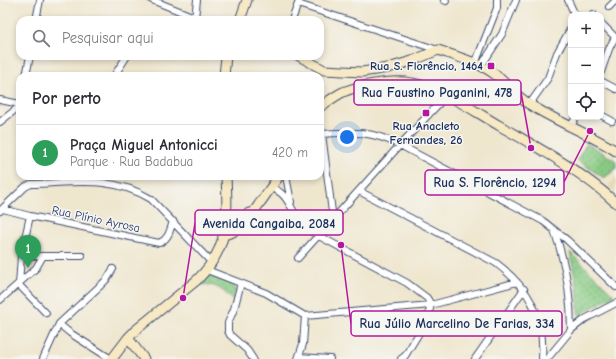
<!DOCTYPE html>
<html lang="pt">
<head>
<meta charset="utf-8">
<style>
	:root { --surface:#fff; --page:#f7f7f7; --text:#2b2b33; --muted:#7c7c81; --line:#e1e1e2; --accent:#0b8043 }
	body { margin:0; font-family:"Comic Neue",sans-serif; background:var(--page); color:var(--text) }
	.controls { position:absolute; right:12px; top:12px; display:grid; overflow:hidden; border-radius:8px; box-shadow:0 2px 6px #0003 }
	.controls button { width:36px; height:36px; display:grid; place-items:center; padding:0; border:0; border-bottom:1px solid var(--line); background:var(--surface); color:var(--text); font:20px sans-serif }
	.you { position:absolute; left:347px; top:137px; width:14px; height:14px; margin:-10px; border:3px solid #fff; border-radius:50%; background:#1a73e8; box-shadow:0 0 0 6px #1a73e833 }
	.badge { display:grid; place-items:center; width:26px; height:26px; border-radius:50%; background:var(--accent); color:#fff; font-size:13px; font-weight:700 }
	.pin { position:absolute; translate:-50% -33px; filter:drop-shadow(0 1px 2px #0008) }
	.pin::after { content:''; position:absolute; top:21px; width:14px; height:12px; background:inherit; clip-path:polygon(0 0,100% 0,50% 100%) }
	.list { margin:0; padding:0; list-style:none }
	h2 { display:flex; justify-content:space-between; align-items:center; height:52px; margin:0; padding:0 16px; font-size:17px }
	h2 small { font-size:13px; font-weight:400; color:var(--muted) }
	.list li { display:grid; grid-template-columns:26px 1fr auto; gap:12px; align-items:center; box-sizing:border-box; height:56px; padding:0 16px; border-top:1px solid var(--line) }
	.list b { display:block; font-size:15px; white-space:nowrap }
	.list p { margin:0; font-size:13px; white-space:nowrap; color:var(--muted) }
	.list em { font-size:13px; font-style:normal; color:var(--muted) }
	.icon { flex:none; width:22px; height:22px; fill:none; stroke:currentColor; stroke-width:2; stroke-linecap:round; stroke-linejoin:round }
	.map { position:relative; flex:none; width:616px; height:359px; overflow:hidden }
	.search { position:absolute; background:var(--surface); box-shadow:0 2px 6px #0003; left:16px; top:16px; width:308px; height:44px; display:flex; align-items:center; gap:10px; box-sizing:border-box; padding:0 14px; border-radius:12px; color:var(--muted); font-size:15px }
	.panel { position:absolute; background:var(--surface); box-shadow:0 2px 6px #0003; left:16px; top:72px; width:308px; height:108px; border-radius:12px }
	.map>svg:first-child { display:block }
	.built { fill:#e7daba }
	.park { fill:url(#park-dots); stroke:#527d70 }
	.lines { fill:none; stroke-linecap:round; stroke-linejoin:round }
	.street-casing { stroke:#3b4a6f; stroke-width:8 }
	.secondary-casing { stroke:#3b4a6f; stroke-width:11 }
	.street { stroke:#fff; stroke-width:6 }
	.secondary { stroke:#f7e9c3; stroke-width:9 }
	.poi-dot { fill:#b5179e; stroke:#f6f6f2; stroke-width:1.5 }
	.labels { text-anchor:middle; stroke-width:3; stroke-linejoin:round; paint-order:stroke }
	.poi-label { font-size:12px; font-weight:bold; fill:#1b2f5e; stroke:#f6f6f2; text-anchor:end }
	.street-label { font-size:12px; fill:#1b2f5e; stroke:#f6f6f2 }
	.leader { fill:none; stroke:#b5179e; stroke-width:1.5 }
	.callout-dot { fill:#b5179e; stroke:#f6f6f2; stroke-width:1.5 }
	.callout { fill:#f6f6f2; stroke:#b5179e; stroke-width:1.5 }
	.callout-label { font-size:13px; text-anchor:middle; font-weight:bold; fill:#1b2f5e }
</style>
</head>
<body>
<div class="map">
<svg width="616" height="359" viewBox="0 0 616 359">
	<defs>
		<pattern id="park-dots" width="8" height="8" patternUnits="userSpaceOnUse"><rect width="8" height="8" fill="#89cb83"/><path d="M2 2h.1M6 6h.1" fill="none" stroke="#6fa56e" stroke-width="1.8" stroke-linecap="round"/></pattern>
	</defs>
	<rect width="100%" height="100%" fill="#f6f6f2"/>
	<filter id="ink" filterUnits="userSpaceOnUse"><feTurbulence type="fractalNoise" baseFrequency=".025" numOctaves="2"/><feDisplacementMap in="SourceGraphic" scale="8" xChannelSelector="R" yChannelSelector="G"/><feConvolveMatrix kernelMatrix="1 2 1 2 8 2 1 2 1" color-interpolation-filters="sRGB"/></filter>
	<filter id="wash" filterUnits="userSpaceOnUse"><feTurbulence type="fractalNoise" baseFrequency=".012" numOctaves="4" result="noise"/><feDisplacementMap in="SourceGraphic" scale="16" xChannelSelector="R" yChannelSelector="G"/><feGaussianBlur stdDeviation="0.9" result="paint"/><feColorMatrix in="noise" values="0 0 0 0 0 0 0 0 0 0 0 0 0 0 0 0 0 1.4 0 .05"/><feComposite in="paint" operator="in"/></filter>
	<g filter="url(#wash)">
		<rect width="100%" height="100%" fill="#efe6ce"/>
		<path class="built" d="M616,177v16l-8,-7z"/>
		<path class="park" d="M587,143l29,18v8l-12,9 -27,-18z
			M570,252l44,43 -35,20 -1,-3v-19z
			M209,275l18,6 8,5 -1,16c-10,-12 -20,-20 -36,-17z"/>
	</g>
	<g filter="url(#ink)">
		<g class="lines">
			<g class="street-casing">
				<path id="street" d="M152,0l50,20
					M444,0l2,1
					M568,0l7,15
					M298,4l140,46
					M609,7l7,-7
					M593,14v1
					M195,18l2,-18
					M36,20l4,-20
					M292,20l7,-19
					M601,23l15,15
					M475,64l22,-56v-8
					M481,66l21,-32 14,-34
					M601,72l8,-23 6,-12
					M26,76l4,-20
					M114,76l13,-20
					M601,81l15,8
					M0,100l20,4
					M529,105l19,-27 9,-25 14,-25
					M601,115l11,6
					M0,122l20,-16
					M571,126l5,-9
					M320,134c33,-2 49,-4 80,11l143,76 24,19 49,47
					M322,134l11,86
					M286,176l5,26
					M271,188c17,4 20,23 30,35 5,5 11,9 18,13l88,47 20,15 4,7 -4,15 -22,36 -4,3
					M359,191l137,72c33,25 49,53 46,96
					M3,209l27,7 129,27c10,-4 11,-13 14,-22
					M0,211l25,-24 6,-3c43,-1 81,-9 120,15l61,64
					M554,230c12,34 17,64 17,100
					M21,256h61
					M298,258l102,-113 47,-50
					M207,270l59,23 39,23
					M241,283l-7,26 -6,14v8l2,4 17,15 6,9
					M19,285l2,-29 9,-40
					M19,285l27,28
					M0,300l36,-32 7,-12
					M305,316l126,-11 86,-23
					M59,324l11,9 41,26
					M299,357l31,2
					M43,359l16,-35 42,-39 6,-6 6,-10
					M298,359l5,-15 2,-28
					M475,359l49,-70
					M547,359l24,-29 14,-11 31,-16"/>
			</g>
			<g class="secondary-casing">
				<path id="secondary" d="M240,20l7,-20
					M299,56l25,14 38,2 26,-4 24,-7 26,-11c20,7 43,13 59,26 11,9 20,21 32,28 28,18 59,29 87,47
					M224,76l2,-20
					M320,107c7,-5 15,-11 23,-15 17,-7 51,-13 69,-9 32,6 60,27 88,43 40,23 82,45 116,77
					M226,221c10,0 16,-2 23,-8
					M224,235l9,-3 17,-15 29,-41
					M128,338l16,21
					M112,359l16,-21 9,-9 60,-49c32,-31 31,-62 29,-104"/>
			</g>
			<use href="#street" class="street"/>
			<use href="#secondary" class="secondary"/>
		</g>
	</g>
	<g class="poi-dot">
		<rect x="487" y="62" width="8" height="8" rx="2"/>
		<rect x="422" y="109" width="8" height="8" rx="2"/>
	</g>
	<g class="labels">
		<g class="poi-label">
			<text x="483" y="70">Rua S. Florêncio, 1464</text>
			<text x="426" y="130" text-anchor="middle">Rua Anacleto<tspan x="426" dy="14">Fernandes, 26</tspan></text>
		</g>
		<g class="street-label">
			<text transform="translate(96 219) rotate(12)" y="4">Rua Plínio Ayrosa</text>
		</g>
	</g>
	<path class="leader" d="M531 148L521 92M590 131L564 182M183 298L195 223M341 245L351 324"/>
	<g class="callout-dot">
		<circle cx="531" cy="148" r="4"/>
		<circle cx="590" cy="131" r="4"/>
		<circle cx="183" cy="298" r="4"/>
		<circle cx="341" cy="245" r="4"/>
	</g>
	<g class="callout">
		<rect x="354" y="80" width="167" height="25" rx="4"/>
		<rect x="425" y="170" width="139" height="25" rx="4"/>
		<rect x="195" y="210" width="148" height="25" rx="4"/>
		<rect x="351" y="311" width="211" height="25" rx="4"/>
	</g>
	<g class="callout-label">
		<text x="437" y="97">Rua Faustino Paganini, 478</text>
		<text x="495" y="187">Rua S. Florêncio, 1294</text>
		<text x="269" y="228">Avenida Cangaiba, 2084</text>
		<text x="457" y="328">Rua Júlio Marcelino De Farias, 334</text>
	</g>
</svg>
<div class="controls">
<button>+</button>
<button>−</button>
<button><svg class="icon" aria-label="locate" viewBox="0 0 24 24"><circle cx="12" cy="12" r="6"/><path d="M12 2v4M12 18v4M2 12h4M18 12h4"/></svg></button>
</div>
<div class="you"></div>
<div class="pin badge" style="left:28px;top:268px;background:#2e9e5b">1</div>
<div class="search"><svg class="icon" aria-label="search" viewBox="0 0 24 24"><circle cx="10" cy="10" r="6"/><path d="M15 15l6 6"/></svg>Pesquisar aqui</div>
<section class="panel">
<h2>Por perto<small></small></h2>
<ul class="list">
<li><span class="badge" style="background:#2e9e5b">1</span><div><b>Praça Miguel Antonicci</b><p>Parque · Rua Badabua</p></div><em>420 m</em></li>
</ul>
</section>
</div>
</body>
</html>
